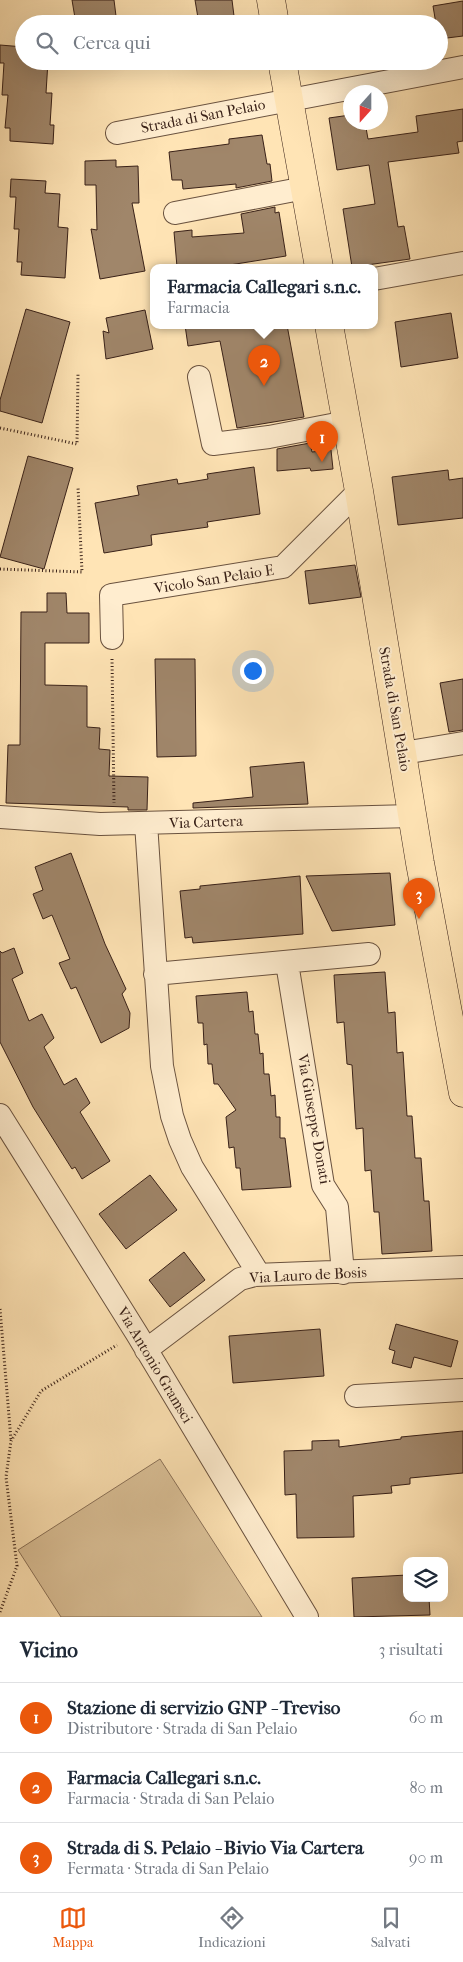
<!DOCTYPE html>
<html lang="it">
<head>
<meta charset="utf-8">
<style>
	:root { --surface:#fff; --page:#f2f2f3; --text:#1f2937; --muted:#747a83; --line:#e0e1e3; --accent:#ea580c }
	body { margin:0; font-family:"IM FELL French Canon",serif; background:var(--page); color:var(--text) }
	.controls { position:absolute; right:15px; bottom:15px; display:grid; overflow:hidden; border-radius:10px; box-shadow:0 5px 20px #0002 }
	.controls button { width:45px; height:45px; display:grid; place-items:center; padding:0; border:0; border-bottom:1px solid var(--line); background:var(--surface); color:var(--text); font:25px sans-serif }
	.compass { position:absolute; left:343px; top:85px; width:45px; height:45px; border-radius:50%; background:var(--surface); box-shadow:0 5px 20px #0002; rotate:201deg }
	.you { position:absolute; left:252px; top:670px; width:18px; height:18px; margin:-12px; border:4px solid #fff; border-radius:50%; background:#1a73e8; box-shadow:0 0 0 8px #1a73e833 }
	.badge { display:grid; place-items:center; width:32px; height:32px; border-radius:50%; background:var(--accent); color:#fff; font-size:16px; font-weight:700 }
	.pin { position:absolute; translate:-50% -41px; filter:drop-shadow(0 1px 2px #0008) }
	.pin::after { content:''; position:absolute; top:26px; width:18px; height:15px; background:inherit; clip-path:polygon(0 0,100% 0,50% 100%) }
	.popup { position:absolute; left:150px; top:264px; width:228px; height:65px; box-sizing:border-box; display:grid; place-content:center; border-radius:10px; background:var(--surface); filter:drop-shadow(0 1px 4px #0005); font-size:16px; white-space:nowrap; color:var(--muted) }
	.popup b { font-size:19px; color:var(--text) }
	.popup::after { content:''; position:absolute; left:50%; top:100%; margin-left:-10px; border:10px solid transparent; border-top-color:var(--surface) }
	.list { margin:0; padding:0; list-style:none }
	h2 { display:flex; justify-content:space-between; align-items:center; height:65px; margin:0; padding:0 20px; font-size:21px }
	h2 small { font-size:16px; font-weight:400; color:var(--muted) }
	.list li { display:grid; grid-template-columns:32px 1fr auto; gap:15px; align-items:center; box-sizing:border-box; height:70px; padding:0 20px; border-top:1px solid var(--line) }
	.list b { display:block; font-size:19px; white-space:nowrap }
	.list p { margin:0; font-size:16px; white-space:nowrap; color:var(--muted) }
	.list em { font-size:16px; font-style:normal; color:var(--muted) }
	.icon { flex:none; width:28px; height:28px; fill:none; stroke:currentColor; stroke-width:2; stroke-linecap:round; stroke-linejoin:round }
	.map { position:relative; flex:none; width:463px; height:1617px; overflow:hidden }
	.search { position:absolute; background:var(--surface); box-shadow:0 5px 20px #0002; left:15px; right:15px; top:15px; height:55px; display:flex; align-items:center; gap:12px; box-sizing:border-box; padding:0 18px; border-radius:28px; color:var(--muted); font-size:19px }
	.sheet { height:275px; background:var(--surface) }
	nav { display:flex; justify-content:space-around; align-items:center; box-sizing:border-box; height:70px; border-top:1px solid var(--line); background:var(--surface); font-size:14px; color:var(--muted) }
	nav a { display:grid; justify-items:center; gap:2px }
	nav .on { color:var(--accent) }
	.map>svg:first-child { display:block }
	.green { fill:#ddc39a; stroke:#8b7259 }
	.building { fill:#a0866a; stroke:#392118 }
	.lines { fill:none; stroke-linecap:round; stroke-linejoin:round }
	.minor-casing { stroke:#6a523f; stroke-width:24 }
	.major-casing { stroke:#392118; stroke-width:29 }
	.path { stroke:#392118; stroke-width:3; stroke-dasharray:1 2.5; stroke-linecap:butt }
	.minor { stroke:#ffedcf; stroke-width:22 }
	.major { stroke:#ffe4b5; stroke-width:28 }
	.labels { text-anchor:middle; stroke-width:4; stroke-linejoin:round; paint-order:stroke }
	.street-label { font-size:15px; fill:#392118; stroke:#ffedcf }
</style>
</head>
<body>
<div class="map">
<svg width="463" height="1617" viewBox="0 0 463 1617">
	<rect width="100%" height="100%" fill="#ffe4b5"/>
	<filter id="stains"><feTurbulence type="fractalNoise" baseFrequency=".004" numOctaves="4"/><feColorMatrix values="0 0 0 0 .2 0 0 0 0 .09 0 0 0 0 .02 0 0 0 .5 -.17"/></filter>
	<radialGradient id="worn" r=".72"><stop offset=".6" stop-color="#630" stop-opacity="0"/><stop offset="1" stop-color="#630" stop-opacity=".3"/></radialGradient>
	<path class="green" d="M160,1459l102,158h-201l-43,-67z"/>
	<path class="building" d="M72,0h42l3,24h-41z
		M195,0h37l3,24h-36z
		M463,1v35l-24,3v-15h-3l-3,-18z
		M0,45l24,2v14h24l-2,32h6l-2,32h4l-1,19 -43,-3v-13h-5l3,-33h-6l2,-32h-4z
		M463,109v32l-6,1 2,11 -71,9 10,65 6,-1 6,33 -58,8 -9,-58 32,-5 -6,-39 -32,5 -8,-52 21,-3v7h15l3,17 50,-7 -2,-16z
		M262,135l5,29h3l2,17 -36,7v-4l-53,5 -1,-9h-10l-3,-28 60,-8v-5z
		M116,160v7l22,-1 1,37h-7l13,68 -45,8 -9,-50 6,1 -1,-45h-11v-24z
		M11,179l35,2 -1,12 15,1 -2,33 10,1 -3,50 -44,-3 1,-13h-5l2,-33h-5l2,-32h-6z
		M275,207v6l4,-1 7,44 -69,11h-40l-3,-35 18,-2v7l52,-4 -3,-19z
		M26,309l44,13 -28,101 -42,-12v-11z
		M145,310l8,39 -47,10 -3,-28 6,2 -3,-15z
		M451,313l7,45 -57,9 -6,-45z
		M185,325h102l17,92 -67,11 -17,-87 -32,5z
		M310,443l2,9 19,-2 2,19 -22,2 -1,-3 -33,3v-22z
		M28,456l45,12 -29,101 -44,-12z
		M254,467l6,47 -53,8 1,5 -57,8 1,10 -48,8 -9,-50 44,-8 -2,-9 40,-7 1,5 30,-5 -1,-5z
		M448,470l1,10 14,-2v40l-65,7 -6,-48z
		M355,565l6,32 -52,7 -4,-33z
		M47,593h19l1,20h22v30h-44v42l42,1v41l13,1 -1,21 11,1 -1,26 39,1 -1,33h-19v-3l-122,-4 2,-58h12l1,-133h26z
		M155,659h40l1,97 -39,1z
		M463,679v51l-14,2 -9,-49z
		M304,762l4,42 -115,4v-5l60,-6 -3,-30z
		M71,853l34,91 21,45 -4,5 8,19 -1,15 -28,15 -25,-56 -5,2 -12,-26 11,-4 -18,-44 -9,4 -10,-25 10,-4 -8,-23z
		M390,873l5,52 -63,6 -26,-55z
		M300,876l3,58 -110,9 -1,-6 -7,1 -5,-47 20,-2v-3z
		M14,948l9,25 -11,6 17,42 13,-7 12,24 -10,9 20,38 12,-7 14,25 -10,9 30,49 -28,18 -7,-12 -3,2 -39,-62 -33,-65v-91l2,2z
		M385,972l3,41 7,-1 2,41 6,-1 4,64h5l3,42h6l3,43h5l3,50 -50,3 -3,-42h-5l-3,-42 -6,1 -2,-43 -7,1 -4,-64 -5,-1 -3,-42 -7,1 -3,-48z
		M247,992l2,20 4,-1 2,23h3l2,20 3,-1 1,21h5l2,22 4,-1 1,22h4v21h5l6,49 -49,3 -2,-22h-4l-2,-21 -5,1 -3,-31 10,-7 -18,-26h-4l-2,-20h-4l-1,-20 -3,1 -1,-22h-5l-2,-27z
		M150,1175l27,35 -51,39 -27,-35z
		M184,1252l21,28 -35,27 -21,-27z
		M396,1324l62,17 -7,26 -37,-10 -3,11 -19,-5 3,-12 -6,-2z
		M320,1329l4,47 -91,7 -4,-47z
		M463,1431v42l-53,5v6l-19,2 1,7 -39,3 1,41 -57,1 -1,-44 -11,1 -1,-44 28,-1v-9l27,-1v7l62,-8v-2z
		M407,1575v23h22l1,17 -76,2 -2,-39z"/>
	<g class="lines">
		<g class="minor-casing">
			<path id="minor" d="M117,133l346,-66
				M175,213l130,-25
				M374,279l89,-16
				M199,377l14,67 56,-7 78,-15
				M112,638l-1,-43 172,-28 76,-76
				M403,753l60,-10
				M0,817l100,7 312,-8
				M146,823l16,243 10,50 8,24 12,27 63,101v7
				M287,963l36,222 14,22 6,66
				M155,974l214,-20
				M0,1115l137,219 170,283
				M146,1350l94,-71 15,-4 208,-8
				M356,1396l107,-6"/>
		</g>
		<g class="major-casing">
			<path id="major" d="M271,0l4,24
				M282,61l37,206
				M329,325l30,166 61,372 43,230"/>
		</g>
		<path class="path" d="M0,428l77,16 1,-71
			M0,569l82,3 -4,-85
			M112,659l2,144
			M0,1309l11,131
			M0,1612l17,-46 -11,-89 5,-36 30,-50 76,-46"/>
		<use href="#minor" class="minor"/>
		<use href="#major" class="major"/>
	</g>
	<g class="labels">
		<g class="street-label">
			<text transform="translate(203 116) rotate(-11)" y="5">Strada di San Pelaio</text>
			<text transform="translate(214 579) rotate(-9)" y="5">Vicolo San Pelaio E</text>
			<text transform="translate(395 709) rotate(80)" y="5">Strada di San Pelaio</text>
			<text transform="translate(206 822) rotate(-2)" y="5">Via Cartera</text>
			<text transform="translate(314 1119) rotate(80)" y="5">Via Giuseppe Donati</text>
			<text transform="translate(308 1275) rotate(-3)" y="5">Via Lauro de Bosis</text>
			<text transform="translate(155 1365) rotate(59)" y="5">Via Antonio Gramsci</text>
		</g>
	</g>
	<rect width="100%" height="100%" filter="url(#stains)"/>
	<rect width="100%" height="100%" fill="url(#worn)"/>
</svg>
<div class="controls">
<button><svg class="icon" aria-label="layers" viewBox="0 0 24 24"><path d="M12 4l9 5-9 5-9-5zM3 14l9 5 9-5"/></svg></button>
</div>
<svg class="compass" viewBox="-18 -18 36 36"><path d="M0-13l5 13h-10z" fill="#e53935"/><path d="M0 13l5-13h-10z" fill="#747a83"/></svg>
<div class="you"></div>
<div class="pin badge" style="left:322px;top:462px">1</div>
<div class="pin badge" style="left:264px;top:386px">2</div>
<div class="popup"><b>Farmacia Callegari s.n.c.</b>Farmacia</div>
<div class="pin badge" style="left:419px;top:919px">3</div>
<div class="search"><svg class="icon" aria-label="search" viewBox="0 0 24 24"><circle cx="10" cy="10" r="6"/><path d="M15 15l6 6"/></svg>Cerca qui</div>
</div>
<section class="sheet">
<h2>Vicino<small>3 risultati</small></h2>
<ul class="list">
<li><span class="badge">1</span><div><b>Stazione di servizio GNP - Treviso</b><p>Distributore · Strada di San Pelaio</p></div><em>60 m</em></li>
<li><span class="badge">2</span><div><b>Farmacia Callegari s.n.c.</b><p>Farmacia · Strada di San Pelaio</p></div><em>80 m</em></li>
<li><span class="badge">3</span><div><b>Strada di S. Pelaio - Bivio Via Cartera</b><p>Fermata · Strada di San Pelaio</p></div><em>90 m</em></li>
</ul>
</section>
<nav>
<a class="on"><svg class="icon" aria-label="map" viewBox="0 0 24 24"><path d="M3 6l6-2 6 2 6-2v14l-6 2-6-2-6 2zM9 4v14M15 6v14"/></svg>Mappa</a>
<a><svg class="icon" aria-label="directions" viewBox="0 0 24 24"><path d="M12 3l9 9-9 9-9-9zM9 14v-3h6M13 9l2 2-2 2"/></svg>Indicazioni</a>
<a><svg class="icon" aria-label="saved" viewBox="0 0 24 24"><path d="M7 4h10v16l-5-4-5 4z"/></svg>Salvati</a>
</nav>
</body>
</html>
